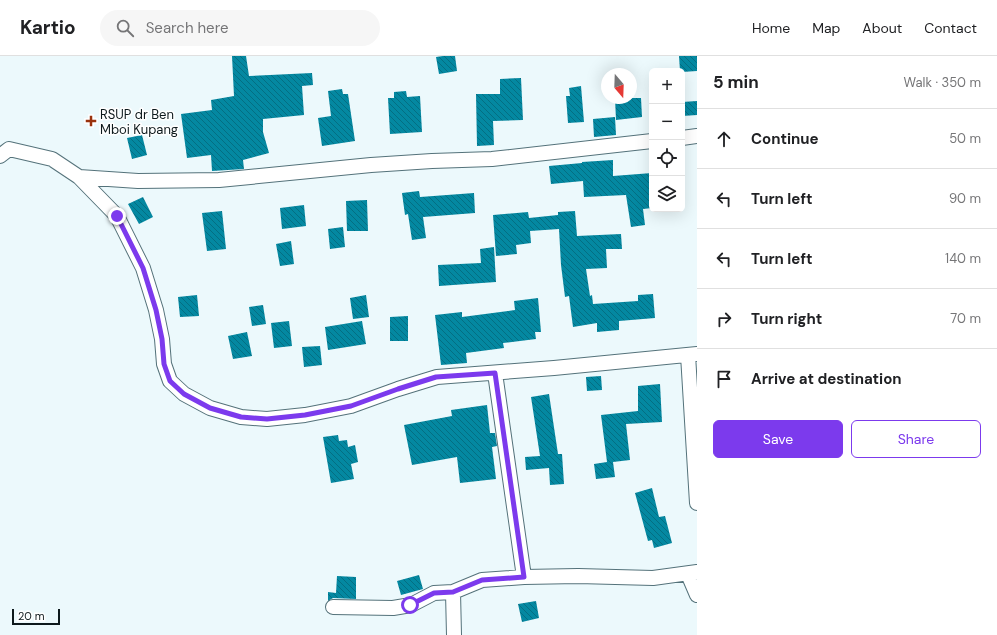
<!DOCTYPE html>
<html lang="en">
<head>
<meta charset="utf-8">
<style>
	:root { --surface:#fff; --page:#f6f6f6; --text:#202124; --muted:#757577; --line:#e0e0e0; --accent:#7c3aed }
	body { margin:0; font-family:"DM Sans",sans-serif; background:var(--page); color:var(--text) }
	.controls { position:absolute; right:12px; top:12px; display:grid; overflow:hidden; border-radius:6px; box-shadow:0 4px 16px #0002 }
	.controls button { width:36px; height:36px; display:grid; place-items:center; padding:0; border:0; border-bottom:1px solid var(--line); background:var(--surface); color:var(--text); font:20px sans-serif }
	.compass { position:absolute; left:601px; top:12px; width:36px; height:36px; border-radius:50%; background:var(--surface); box-shadow:0 4px 16px #0002; rotate:161deg }
	.scale { position:absolute; left:12px; bottom:10px; width:48px; box-sizing:border-box; padding-left:4px; border:2px solid #0d191c; border-top:0; font-size:11px; line-height:14px; white-space:nowrap; color:#0d191c; -webkit-text-stroke:3px #fff; paint-order:stroke }
	.stop { position:absolute; width:12px; height:12px; margin:-9px; border:3px solid #7c3aed; border-radius:50%; background:#fff }
	.stop.end { background:#7c3aed; border-color:#fff; box-shadow:0 1px 4px #0008 }
	.list { margin:0; padding:0; list-style:none }
	h2 { display:flex; justify-content:space-between; align-items:center; height:52px; margin:0; padding:0 16px; font-size:17px }
	h2 small { font-size:13px; font-weight:400; color:var(--muted) }
	.list li { display:grid; grid-template-columns:26px 1fr auto; gap:12px; align-items:center; box-sizing:border-box; height:60px; padding:0 16px; border-top:1px solid var(--line) }
	.list b { display:block; font-size:15px; white-space:nowrap }
	.list em { font-size:13px; font-style:normal; color:var(--muted) }
	.actions { display:flex; gap:8px; padding:12px 16px }
	.actions a { flex:1; padding:9px 0; border:1px solid var(--accent); border-radius:6px; text-align:center; font-size:14px; color:var(--accent) }
	.actions .main { background:var(--accent); color:#fff }
	.icon { flex:none; width:22px; height:22px; fill:none; stroke:currentColor; stroke-width:2; stroke-linecap:round; stroke-linejoin:round }
	.map { position:relative; flex:none; width:697px; height:579px; overflow:hidden }
	header { display:flex; align-items:center; gap:24px; box-sizing:border-box; height:56px; padding:0 20px; background:var(--surface); border-bottom:1px solid var(--line) }
	header strong { font-size:19px }
	nav { display:flex; gap:22px; margin-inline-start:auto; font-size:14px }
	.search { width:280px; height:36px; background:var(--page); display:flex; align-items:center; gap:10px; box-sizing:border-box; padding:0 14px; border-radius:22px; color:var(--muted); font-size:15px }
	main { display:flex }
	aside { flex:1; background:var(--surface) }
	.map>svg:first-child { display:block }
	.building { fill:url(#building-back-hatch) }
	.lines { fill:none; stroke-linecap:round; stroke-linejoin:round }
	.street-casing { stroke:#54727a; stroke-width:16 }
	.street { stroke:#fff; stroke-width:14 }
	.route { stroke:#7c3aed; stroke-width:5 }
	.poi-dot { fill:#99320d; stroke:#fff; stroke-width:1.5 }
	.labels { text-anchor:middle; stroke-width:3; stroke-linejoin:round; paint-order:stroke }
	.poi-label { font-size:13px; fill:#0d191c; stroke:#fff; text-anchor:start }
</style>
</head>
<body>
<header>
<strong>Kartio</strong>
<div class="search"><svg class="icon" aria-label="search" viewBox="0 0 24 24"><circle cx="10" cy="10" r="6"/><path d="M15 15l6 6"/></svg>Search here</div>
<nav><a>Home</a><a>Map</a><a>About</a><a>Contact</a></nav>
</header>
<main>
<div class="map">
<svg width="697" height="579" viewBox="0 0 697 579">
	<defs>
		<pattern id="building-back-hatch" width="6" height="6" patternUnits="userSpaceOnUse"><rect width="6" height="6" fill="#0488a1"/><path d="M-1 5l2 2M0 0l6 6M5-1l2 2" fill="none" stroke="#046e82"/></pattern>
	</defs>
	<rect width="100%" height="100%" fill="#ecf9fc"/>
	<path class="building" d="M232,0h14l3,20 63,-3 1,12 -11,1 2,29 -41,4v13l6,21 -26,7 1,9 -32,2 -1,-16 -24,3 -6,-44 31,-4 -1,-10 23,-4z
		M443,0h12l2,15 -18,3 -3,-17z
		M679,0h18v15l-15,1v-1h-2z
		M521,22l2,42 -30,1 1,24 -17,1 -1,-52h24v-15z
		M581,30l3,36 -16,1 -2,-27h4l-1,-8z
		M342,33l1,5h5l7,47 -33,5 -4,-28 13,-2 -3,-25z
		M406,35l1,6 13,-1 2,36 -32,2 -2,-36h6v-6z
		M615,42h26l1,19 -26,3z
		M697,45v14l-15,1v-14z
		M615,61l1,18 -22,2 -1,-18z
		M142,79l5,20 -15,4 -5,-21z
		M613,104v16l39,-3v35l-9,1 2,16 -14,2 -5,-32 -42,2 -1,-16 -32,3 -2,-18 33,-3v-1z
		M419,135l1,6 54,-4 1,20 -52,4 3,21 -14,2 -4,-26 -3,1 -3,-22z
		M143,141l10,20 -14,7 -11,-20z
		M367,144l1,31h-21l-1,-30z
		M304,149l2,21 -24,3 -2,-21z
		M222,155l4,38 -19,2 -5,-38z
		M575,155l2,25 44,-2 1,15h-16l1,19 -21,1 4,27 2,-1 1,9 45,-3v-6l15,-1 2,24 -36,3v9l-22,2v-9l-24,4 -4,-31 -4,1 -4,-32 -2,-36 -29,2 1,12 -15,2 1,9 -21,2 -3,-41 35,-3 1,6 29,-3v-3z
		M343,171l2,20 -15,2 -2,-20z
		M291,185l3,23 -14,2 -4,-22z
		M494,191l2,35 -57,4 -1,-21 43,-2 -1,-14z
		M197,239l2,21 -19,1 -2,-20z
		M366,239l3,22 -16,2 -3,-21z
		M538,242l3,34h-6l1,7 -33,4 1,5 -38,5 1,10 -26,2 -6,-50 27,-3v5l53,-7 -1,-9z
		M263,249l3,19 -14,2 -3,-19z
		M408,260v25h-18v-24z
		M289,265l3,25 -18,2 -3,-25z
		M362,265l4,23 -38,6 -3,-23z
		M247,276l5,24 -19,3 -5,-23z
		M320,290l2,19 -18,2 -2,-20z
		M601,320l1,14 -15,1 -1,-14z
		M660,328l2,38 -36,2 4,36 -17,2 2,15 -19,2 -2,-15 13,-2 -6,-47 37,-4v-25z
		M549,338l9,60h4l2,30 -14,1 -1,-17 -23,2 -1,-13 15,-1 -9,-59z
		M487,349l3,28h5l2,13 -5,1 4,32 -36,4 -3,-26 -45,8 -8,-40 48,-9 -1,-6z
		M338,379l1,6 8,-1 1,7 7,-2 3,17 -7,2 3,15 -23,4 -8,-46z
		M652,432l7,29 6,-1 7,27 -18,5 -2,-8 -4,1 -13,-48z
		M419,519l4,14 -22,6 -4,-14z
		M337,520l19,1v22l-23,-1 -5,3v-9l8,1z
		M536,545l3,17 -17,4 -4,-18z"/>
	<g class="lines">
		<g class="street-casing">
			<path id="street" d="M682,82l15,-2
				M0,100l9,-7 43,10 27,18 59,4 81,-1 152,-15 61,-4 60,-2 160,-18
				M79,121l38,39 26,52 13,42 6,29 2,25 6,17 14,13 26,14 31,9 26,2 38,-4 46,-9 47,-17 39,-12 117,-9 143,-14
				M688,299l9,148
				M495,317l29,204
				M688,518l9,21
				M453,536l1,43
				M333,551l60,1 18,-3 23,-12 19,-1 29,-12 42,-3 54,-1 75,2 44,-6"/>
		</g>
		<use href="#street" class="street"/>
	</g>
	<g class="lines">
		<path class="route" d="M117,160l26,52 13,42 6,29 2,25 6,17 14,13 26,14 31,9 26,2 38,-4 46,-9 47,-17 38,-12 59,-4 29,204 -42,3 -29,12 -19,1 -24,12"/>
	</g>
	<path class="poi-dot" d="M89 59h4v4h4v4h-4v4h-4v-4h-4v-4h4z"/>
	<g class="labels">
		<g class="poi-label">
			<text x="100" y="63">RSUP dr Ben<tspan x="100" dy="15">Mboi Kupang</tspan></text>
		</g>
	</g>
</svg>
<div class="controls">
<button>+</button>
<button>−</button>
<button><svg class="icon" aria-label="locate" viewBox="0 0 24 24"><circle cx="12" cy="12" r="6"/><path d="M12 2v4M12 18v4M2 12h4M18 12h4"/></svg></button>
<button><svg class="icon" aria-label="layers" viewBox="0 0 24 24"><path d="M12 4l9 5-9 5-9-5zM3 14l9 5 9-5"/></svg></button>
</div>
<svg class="compass" viewBox="-18 -18 36 36"><path d="M0-13l5 13h-10z" fill="#e53935"/><path d="M0 13l5-13h-10z" fill="#757577"/></svg>
<div class="scale">20 m</div>
<div class="stop" style="left:410px;top:549px"></div>
<div class="stop end" style="left:117px;top:160px"></div>
</div>
<aside>
<h2>5 min<small>Walk · 350 m</small></h2>
<ul class="list">
<li><svg class="icon" aria-label="ahead" viewBox="0 0 24 24"><path d="M12 20V5M6 11l6-6 6 6"/></svg><div><b>Continue</b></div><em>50 m</em></li>
<li><svg class="icon" aria-label="left" viewBox="0 0 24 24"><path d="M17 20v-9H6M10 6l-5 5 5 5"/></svg><div><b>Turn left</b></div><em>90 m</em></li>
<li><svg class="icon" aria-label="left" viewBox="0 0 24 24"><path d="M17 20v-9H6M10 6l-5 5 5 5"/></svg><div><b>Turn left</b></div><em>140 m</em></li>
<li><svg class="icon" aria-label="right" viewBox="0 0 24 24"><path d="M7 20v-9h11M14 6l5 5-5 5"/></svg><div><b>Turn right</b></div><em>70 m</em></li>
<li><svg class="icon" aria-label="arrive" viewBox="0 0 24 24"><path d="M6 21V4h12l-3 4 3 4H6"/></svg><div><b>Arrive at destination</b></div></li>
</ul>
<div class="actions"><a class="main">Save</a><a>Share</a></div>
</aside>
</main>
</body>
</html>
